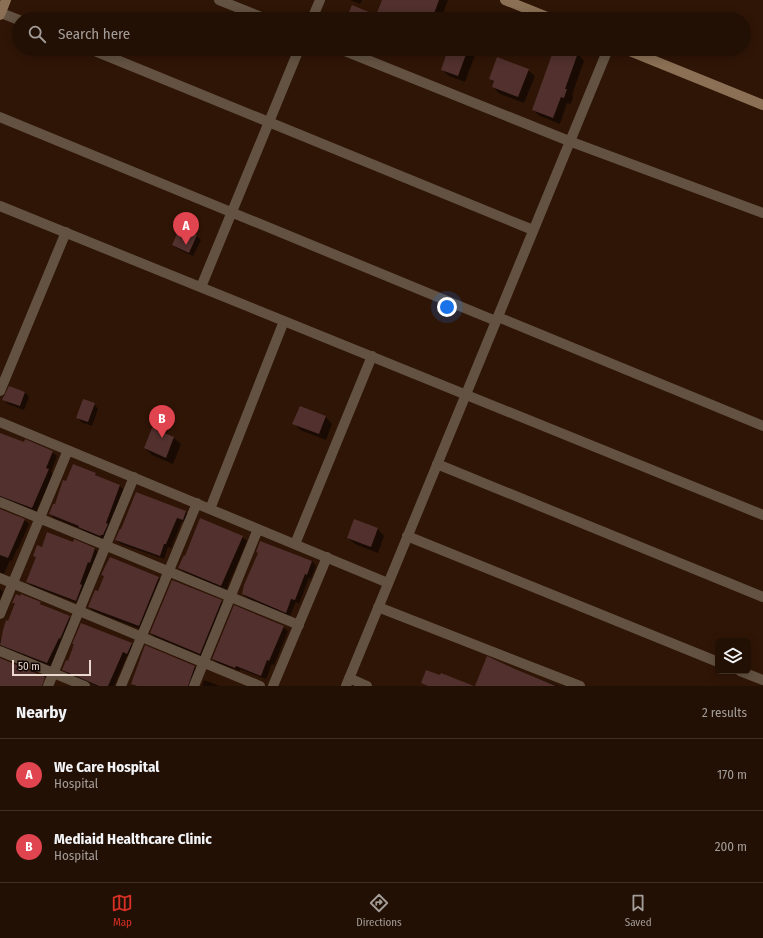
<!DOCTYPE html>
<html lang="en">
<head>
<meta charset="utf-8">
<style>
	:root { --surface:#231004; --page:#2f1e13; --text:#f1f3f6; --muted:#a39d9a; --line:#403026; --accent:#d93025 }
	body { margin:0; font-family:"Fira Sans Condensed",sans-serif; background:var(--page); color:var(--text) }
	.controls { position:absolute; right:12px; bottom:12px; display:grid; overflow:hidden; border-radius:6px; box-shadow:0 2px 10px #0003 }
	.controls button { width:36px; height:36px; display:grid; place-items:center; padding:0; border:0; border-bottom:1px solid var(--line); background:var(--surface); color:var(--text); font:20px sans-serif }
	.scale { position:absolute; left:12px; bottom:10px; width:79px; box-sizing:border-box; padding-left:4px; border:2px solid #ebd9cf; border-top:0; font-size:11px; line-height:14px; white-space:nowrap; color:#ebd9cf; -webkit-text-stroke:3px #0f0502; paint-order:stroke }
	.you { position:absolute; left:447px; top:307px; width:14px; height:14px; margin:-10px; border:3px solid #fff; border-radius:50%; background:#1a73e8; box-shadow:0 0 0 6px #1a73e833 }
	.badge { display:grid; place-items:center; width:26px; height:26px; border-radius:50%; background:var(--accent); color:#fff; font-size:13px; font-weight:700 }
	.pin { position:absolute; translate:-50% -33px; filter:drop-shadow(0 1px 2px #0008) }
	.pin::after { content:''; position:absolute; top:21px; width:14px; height:12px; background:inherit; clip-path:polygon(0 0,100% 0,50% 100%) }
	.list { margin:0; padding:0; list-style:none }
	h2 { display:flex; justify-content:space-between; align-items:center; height:52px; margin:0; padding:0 16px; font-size:17px }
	h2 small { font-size:13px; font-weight:400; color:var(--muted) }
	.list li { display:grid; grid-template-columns:26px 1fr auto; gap:12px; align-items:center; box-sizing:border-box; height:72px; padding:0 16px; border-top:1px solid var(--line) }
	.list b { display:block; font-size:15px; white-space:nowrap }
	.list p { margin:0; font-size:13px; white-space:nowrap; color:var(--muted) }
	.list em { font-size:13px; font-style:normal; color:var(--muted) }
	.icon { flex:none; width:22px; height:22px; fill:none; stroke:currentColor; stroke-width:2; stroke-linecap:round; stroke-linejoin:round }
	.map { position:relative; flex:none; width:763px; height:686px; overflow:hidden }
	.search { position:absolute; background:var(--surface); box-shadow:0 2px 10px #0003; left:12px; right:12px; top:12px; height:44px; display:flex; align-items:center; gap:10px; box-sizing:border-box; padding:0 14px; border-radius:22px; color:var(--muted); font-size:15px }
	.sheet { height:196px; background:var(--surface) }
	nav { display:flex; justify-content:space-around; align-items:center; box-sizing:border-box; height:56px; border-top:1px solid var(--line); background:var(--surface); font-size:11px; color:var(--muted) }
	nav a { display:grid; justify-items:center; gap:2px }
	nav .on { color:var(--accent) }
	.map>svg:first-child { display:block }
	.shadow { fill:#0007 }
	.building { fill:#51302d }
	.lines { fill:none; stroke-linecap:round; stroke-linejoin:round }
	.street { stroke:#635241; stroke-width:10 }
	.secondary { stroke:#8b7055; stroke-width:10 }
</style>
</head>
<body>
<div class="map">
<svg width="763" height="686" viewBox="0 0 763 686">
	<rect width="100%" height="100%" fill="#2f1506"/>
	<path class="shadow" d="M350,0h12l-2,4z
		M383,0h65l-7,19h-94l30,-2z
		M349,49h22l-3,8z
		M379,49h20l-3,7z
		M449,49h19l7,6 -10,27 -16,-6 -7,-6z
		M555,49h10l13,5 6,7 -12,34 1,2 -2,7 -4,-1 -7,21 -20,-8 -7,-6z
		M528,70l7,6 -11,27 -24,-9 -7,-7 1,-4 -4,-4z
		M196,236l5,4 -8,16 -15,-7 -5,-4z
		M25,392l4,5 -5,13 -16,-6 -5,-5z
		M94,404l4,5 -6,17 -11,-4 -4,-5z
		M300,407l26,10 6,7 -6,16 -26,-10 -6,-7z
		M152,429l22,9 7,6 -8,20 -21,-9 -7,-7z
		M0,434l24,9 28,9 5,4 -6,16 2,2 -17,38 -36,-15z
		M95,473l4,5 21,8 4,4 -19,50 -21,-9 -3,-2 -27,-11 -4,-4 17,-32z
		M0,512l24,8 5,4 -11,25h-1l-5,12 -2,-1 -6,14 -4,-2z
		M185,512l5,4 -3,7 -5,-2 -11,27 -3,-1 -4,12 -43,-15 -5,-4z
		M355,520l23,9 6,7 -6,17 -23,-9 -7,-6z
		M242,537l5,4 -21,49 -42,-18 -4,-4z
		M74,541l21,8 4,4 -19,51 -48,-18 -5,-4 10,-24 -3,-3 39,-12z
		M312,561l4,5 -5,13 -2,-1 -10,26 -3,-2 -6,14 -43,-18 -4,-4z
		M134,568l25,10 4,4 -20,48 -50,-19 -4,-5 10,-14 6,-15 -3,-3z
		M0,589l3,3 -3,8z
		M221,601l5,5 -21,52 -49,-20 -5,-5z
		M14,602l26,1 5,4 24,10 5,4 -22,46 -52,-21v-5l7,-20 2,1 7,-18z
		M283,627l5,4 -14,34 -2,-1 -6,15 -26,-10v2l-22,-8 -5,-4z
		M131,644l5,4 -4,9 -5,-1 -13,30h-18l-28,-12 -5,-5 5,-7z
		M195,667l4,4 -6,15h-58l-3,-3z
		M514,670l45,16h-84z
		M204,680l16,6h-18z"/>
	<path class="building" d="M382,0h57l-7,19h-22l-7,-3 -1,3h-56l6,-14 24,10z
		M448,49h20l-10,27 -17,-6z
		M554,49h13l11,4 -13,36h2l-3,9 -3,-1 -8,21 -21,-8z
		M497,57l32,12 -11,28 -26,-10 2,-6 -5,-2z
		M180,227l17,8 -8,18 -17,-8z
		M9,386l16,6 -5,14 -18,-6z
		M83,399l12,4 -7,19 -12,-4z
		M300,406l26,10 -7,18 -27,-10z
		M152,428l22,9 -8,21 -22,-10z
		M0,433l24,9 1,-3 28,12 -7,17 3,1 -17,39 -32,-12z
		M73,464l23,9 -1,2 25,10 -14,38 2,1 -5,11h-2l-1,1 -22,-9 1,-1 -30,-12 4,-10h2l8,-24 3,1z
		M136,492l50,19 -3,9 -6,-2 -11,26h-2l-4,12 -45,-16 5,-11h1z
		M0,509l25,10 -17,39 -8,-3z
		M200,518l43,18 -22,50 -43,-18 6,-13 1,1z
		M354,519l24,9 -7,19 -24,-9z
		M47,532l26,10 1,-3 21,9 -5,15 -2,-1 -8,22 2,1 -6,16 -50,-19 10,-25 -3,-1 4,-11 5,2z
		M260,541l52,20 -5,14 -2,-1 -10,26 -4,-1 -5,14 -44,-19 2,-9 14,-32 -2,-1z
		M110,557l49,20 -20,49 -51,-19 7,-17 3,1 6,-15 -3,-1z
		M172,580l50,20 -22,54 -50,-21z
		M16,594l4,2 1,-2 20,8 -1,2 30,12 -10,23 -1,-1 -12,25 -47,-18 3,-15 3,-10 2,1 7,-18h-3z
		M234,605l50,21 -15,35 -2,-1 -6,16 -25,-10 -1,2 -23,-9z
		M81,623l51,20 -5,11 -4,-2 -15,34h-9l-37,-16 4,-10 2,1 6,-17h-2z
		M145,645l50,21 -7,20h-51l-6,-2z
		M487,656l28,13 41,17h-81z
		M0,658l45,19 -3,9h-42z
		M426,670l14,5 1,-2 33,13h-46l-7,-3z"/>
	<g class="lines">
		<path class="street" d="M219,0l47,19
			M1,13l18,7
			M312,19l8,-19
			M90,49l443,181
			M340,49l229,92 194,72
			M0,117l496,204
			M0,206l763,309
			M201,287l98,-238
			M498,317l265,109
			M0,391l66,-159
			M0,422l388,161
			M437,464l326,133
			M0,502l299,123
			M210,509l74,-188
			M407,536l311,126
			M295,544l77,-188
			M0,578l260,108
			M378,607l202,79
			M0,614l68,-164
			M0,651l85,35
			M740,671l23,9
			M349,678l18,8
			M48,686l86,-209
			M121,686l76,-183
			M194,686l64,-157
			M273,686l54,-129
			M346,686l262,-637"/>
		<path class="secondary" d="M505,0l47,19
			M0,15l6,-15
			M625,49l138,56"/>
	</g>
</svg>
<div class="controls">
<button><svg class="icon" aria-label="layers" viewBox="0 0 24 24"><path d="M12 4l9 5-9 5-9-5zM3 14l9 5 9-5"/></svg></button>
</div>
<div class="scale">50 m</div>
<div class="you"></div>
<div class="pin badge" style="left:186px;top:245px;background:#e0444e">A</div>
<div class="pin badge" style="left:162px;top:438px;background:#e0444e">B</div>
<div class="search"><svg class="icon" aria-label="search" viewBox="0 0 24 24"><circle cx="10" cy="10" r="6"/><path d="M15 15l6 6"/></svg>Search here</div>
</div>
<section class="sheet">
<h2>Nearby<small>2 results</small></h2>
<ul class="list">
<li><span class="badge" style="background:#e0444e">A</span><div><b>We Care Hospital</b><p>Hospital</p></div><em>170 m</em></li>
<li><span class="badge" style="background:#e0444e">B</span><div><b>Mediaid Healthcare Clinic</b><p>Hospital</p></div><em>200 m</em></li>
</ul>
</section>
<nav>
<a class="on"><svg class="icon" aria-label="map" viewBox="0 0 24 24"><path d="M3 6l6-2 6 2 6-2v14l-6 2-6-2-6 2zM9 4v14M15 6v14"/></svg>Map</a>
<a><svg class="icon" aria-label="directions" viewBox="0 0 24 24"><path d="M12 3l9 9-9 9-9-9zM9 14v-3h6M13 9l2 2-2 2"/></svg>Directions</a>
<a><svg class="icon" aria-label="saved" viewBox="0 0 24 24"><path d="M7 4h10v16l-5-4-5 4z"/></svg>Saved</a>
</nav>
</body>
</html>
